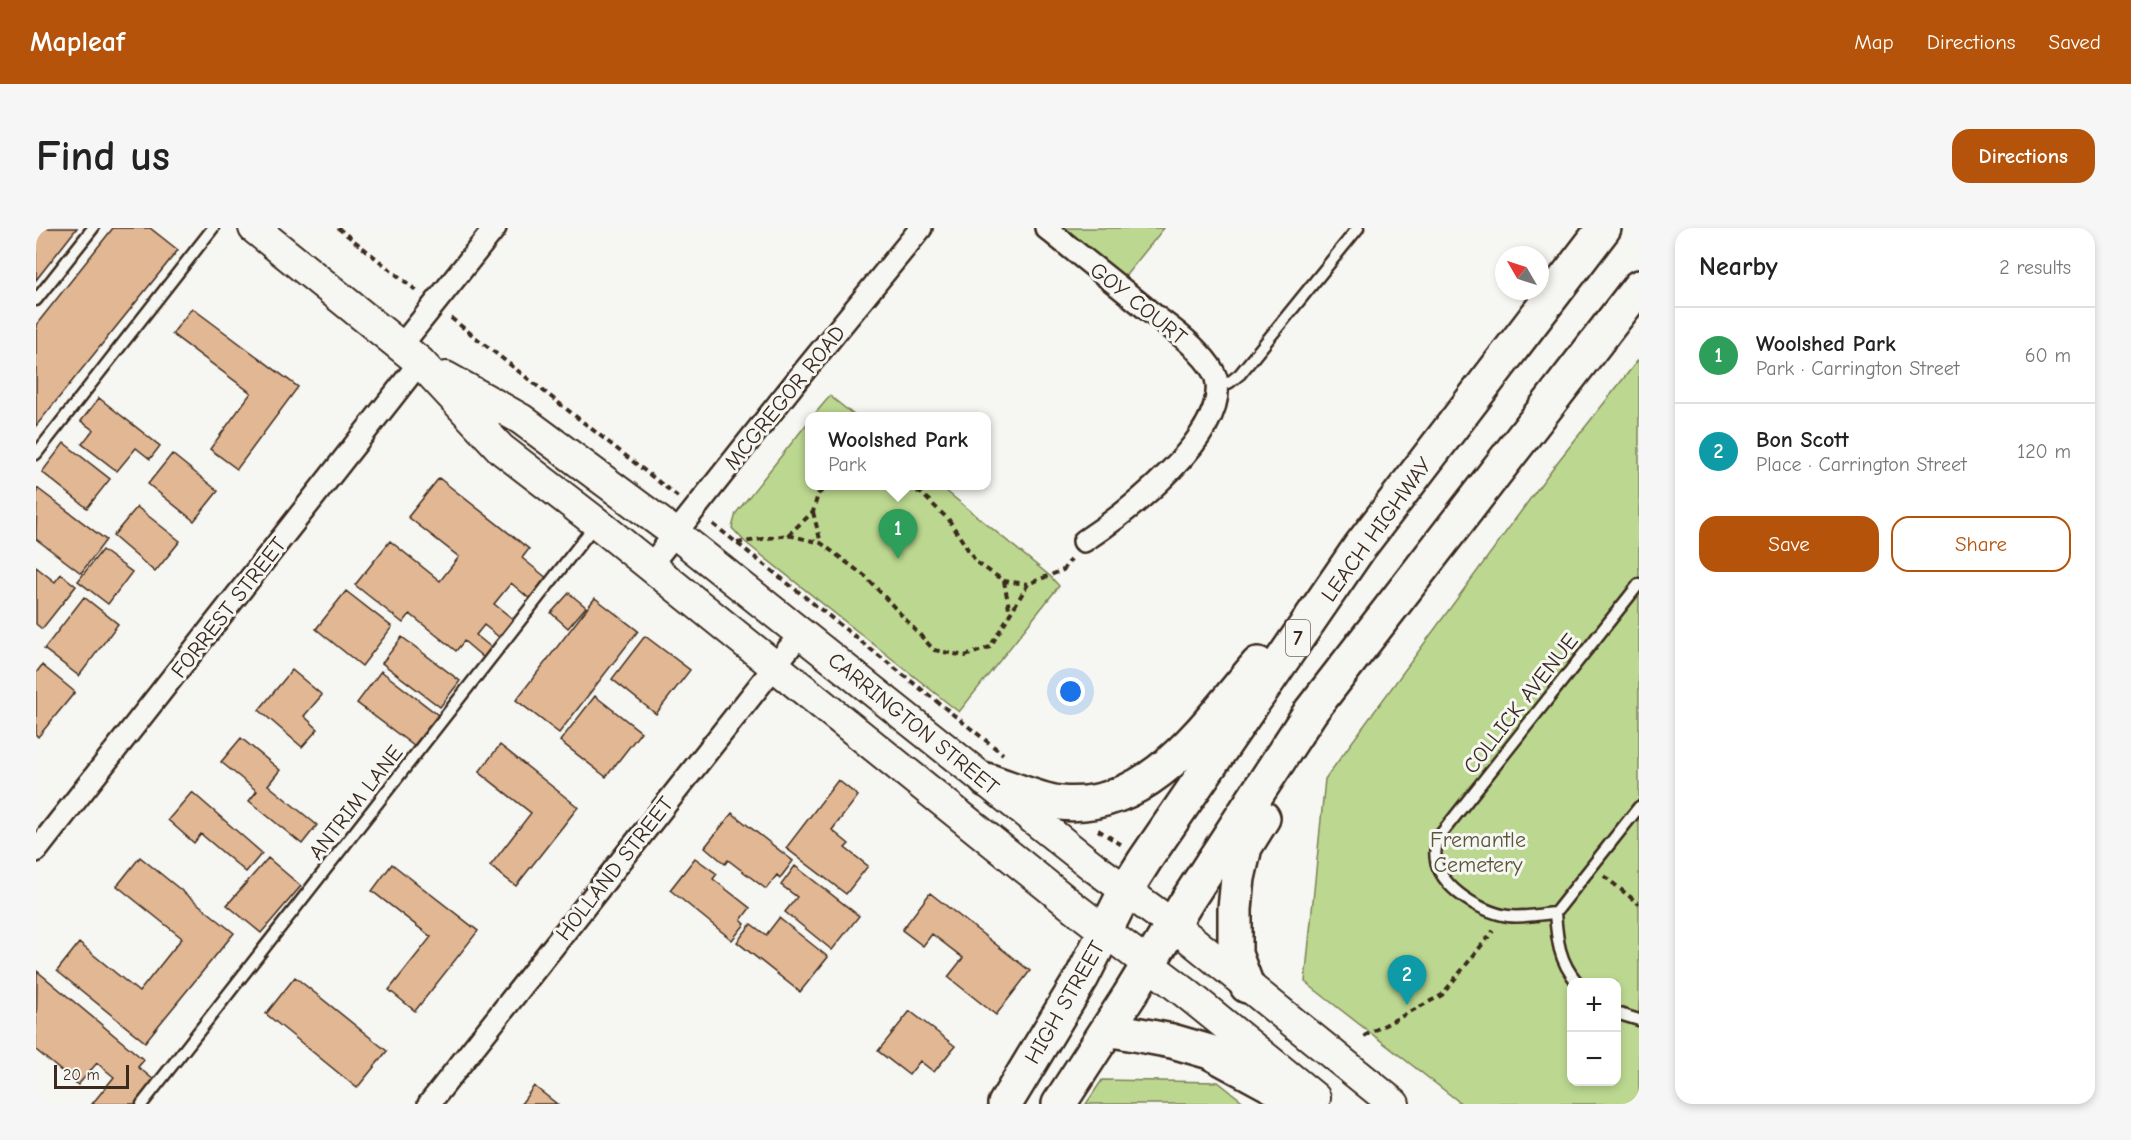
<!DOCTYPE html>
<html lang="en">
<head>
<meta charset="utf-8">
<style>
	:root { --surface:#fff; --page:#f6f6f6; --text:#222; --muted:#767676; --line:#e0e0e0; --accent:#b45309 }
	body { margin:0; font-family:"Comic Neue",sans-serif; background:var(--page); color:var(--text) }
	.controls { position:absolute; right:18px; bottom:18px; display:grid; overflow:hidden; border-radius:12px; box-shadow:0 3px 9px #0003 }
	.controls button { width:54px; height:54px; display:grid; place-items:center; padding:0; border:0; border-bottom:2px solid var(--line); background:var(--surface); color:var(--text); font:30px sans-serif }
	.compass { position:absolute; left:1459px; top:18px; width:54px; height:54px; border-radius:50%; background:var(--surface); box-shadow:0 3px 9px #0003; rotate:309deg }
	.scale { position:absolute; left:18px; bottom:15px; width:75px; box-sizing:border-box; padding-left:6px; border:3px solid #3b2a1e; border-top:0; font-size:16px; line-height:21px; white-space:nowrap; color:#3b2a1e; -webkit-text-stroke:4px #f6f6f2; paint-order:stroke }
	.you { position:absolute; left:1035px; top:464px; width:21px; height:21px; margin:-15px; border:4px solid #fff; border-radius:50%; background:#1a73e8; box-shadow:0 0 0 9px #1a73e833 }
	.badge { display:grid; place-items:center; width:39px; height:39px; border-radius:50%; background:var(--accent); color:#fff; font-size:20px; font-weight:700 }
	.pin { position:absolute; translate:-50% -50px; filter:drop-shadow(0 2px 3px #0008) }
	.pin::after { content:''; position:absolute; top:32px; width:21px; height:18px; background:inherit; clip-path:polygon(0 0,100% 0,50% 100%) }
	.popup { position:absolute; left:769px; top:184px; width:186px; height:78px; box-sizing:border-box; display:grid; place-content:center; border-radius:12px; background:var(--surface); filter:drop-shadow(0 2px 4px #0005); font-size:20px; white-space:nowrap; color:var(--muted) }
	.popup b { font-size:22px; color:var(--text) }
	.popup::after { content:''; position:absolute; left:50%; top:100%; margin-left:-12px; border:12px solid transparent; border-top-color:var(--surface) }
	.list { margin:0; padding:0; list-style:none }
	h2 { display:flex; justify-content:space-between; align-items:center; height:78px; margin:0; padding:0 24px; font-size:26px }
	h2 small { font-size:20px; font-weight:400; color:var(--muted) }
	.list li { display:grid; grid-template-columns:39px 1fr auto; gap:18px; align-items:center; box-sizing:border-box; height:96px; padding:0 24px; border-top:2px solid var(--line) }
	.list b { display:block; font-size:22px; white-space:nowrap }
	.list p { margin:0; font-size:20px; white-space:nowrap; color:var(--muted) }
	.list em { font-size:20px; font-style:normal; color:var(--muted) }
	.actions { display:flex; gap:12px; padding:18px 24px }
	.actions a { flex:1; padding:14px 0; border:2px solid var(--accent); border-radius:18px; text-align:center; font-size:21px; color:var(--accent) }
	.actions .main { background:var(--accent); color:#fff }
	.map { position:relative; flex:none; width:1603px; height:876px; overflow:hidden; border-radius:18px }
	header { display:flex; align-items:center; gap:36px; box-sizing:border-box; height:84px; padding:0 30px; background:var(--accent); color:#fff }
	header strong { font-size:28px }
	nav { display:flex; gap:33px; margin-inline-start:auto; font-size:21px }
	.intro { display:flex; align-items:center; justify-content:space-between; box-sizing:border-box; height:144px; padding:0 36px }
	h1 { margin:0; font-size:42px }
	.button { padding:15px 27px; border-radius:18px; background:var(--accent); color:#fff; font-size:21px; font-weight:700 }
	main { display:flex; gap:36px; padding:0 36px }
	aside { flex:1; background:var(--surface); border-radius:18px; box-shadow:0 3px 9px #0003 }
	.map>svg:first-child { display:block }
	.green { fill:#bcd890; stroke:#7c8157; stroke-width:1.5; fill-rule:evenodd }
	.building { fill:#e2b793; stroke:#3b2a1e; stroke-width:1.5 }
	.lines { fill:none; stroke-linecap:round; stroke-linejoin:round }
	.service-casing { stroke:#3b2a1e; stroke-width:15 }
	.minor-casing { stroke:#3b2a1e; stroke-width:26 }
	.secondary-casing { stroke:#3b2a1e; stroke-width:34 }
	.trunk-casing { stroke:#3b2a1e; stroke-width:38 }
	.path { stroke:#3b2a1e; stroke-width:4; stroke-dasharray:6 4.5; stroke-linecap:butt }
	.service { stroke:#f6f6f2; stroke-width:10 }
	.minor { stroke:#f6f6f2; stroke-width:21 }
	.secondary { stroke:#f6f6f2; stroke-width:30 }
	.trunk { stroke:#f6f6f2; stroke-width:33 }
	.labels { text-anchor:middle; stroke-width:6; stroke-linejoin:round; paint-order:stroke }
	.shield { fill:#f6f6f2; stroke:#73675e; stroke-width:1.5 }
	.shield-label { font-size:21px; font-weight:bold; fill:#3b2a1e }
	.street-label { font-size:22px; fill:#3b2a1e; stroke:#f6f6f2 }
	.park-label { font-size:22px; fill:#5b563a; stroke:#f6f6f2 }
</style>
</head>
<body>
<header>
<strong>Mapleaf</strong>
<nav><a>Map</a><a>Directions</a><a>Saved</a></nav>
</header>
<div class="intro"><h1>Find us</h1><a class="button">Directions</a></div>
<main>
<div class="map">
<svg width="1603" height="876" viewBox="0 0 1603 876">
	<rect width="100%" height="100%" fill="#f6f6f2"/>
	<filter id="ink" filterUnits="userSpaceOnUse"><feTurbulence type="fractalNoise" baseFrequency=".0167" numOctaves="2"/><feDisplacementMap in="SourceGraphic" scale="12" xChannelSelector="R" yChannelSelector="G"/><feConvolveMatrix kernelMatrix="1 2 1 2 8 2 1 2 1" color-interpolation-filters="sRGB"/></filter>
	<g filter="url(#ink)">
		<path class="green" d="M1025,0h103l-41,51z
			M1603,131v745h-177l-157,-122 20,-203 227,-310zM1536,754h44v100h-44z
			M794,168l25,20h-42z
			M773,193l1,65h130l110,90 9,10 -100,126 -214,-170 -13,-14 4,-15z
			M1066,852l116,2 28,22h-160z"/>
		<path class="building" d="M0,0h41l-41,52z
			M77,0h37l28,22 -142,176v-101z
			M156,80l106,79 -61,82 -27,-20 41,-56 -79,-59z
			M63,170l61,48 -10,13 -14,-11 -19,23 -35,-27 11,-14 -12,-9z
			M28,215l46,36 -23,29 -45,-36z
			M136,226l46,37 -24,30 -46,-37z
			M403,250l90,71 -7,9 26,21 -17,21 -20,-17 -17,21 19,15 -14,18 -15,-12 -8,10 16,13 -8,10 -20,-17 -8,10 -46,-37 -7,9 -48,-38 35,-44 50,40 19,-24 -51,-40z
			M1,260l69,52 -25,33 -45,-34z
			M101,279l43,34 -25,31 -42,-36z
			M66,322l30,22 -24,32 -30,-23z
			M0,339l19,15 6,-8 15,12 -34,43 -6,-5z
			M310,363l46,36 -30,39 -46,-37z
			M533,365l17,14 -18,21 -17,-15z
			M48,369l34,27 -39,52 -35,-27z
			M559,370l43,33 -79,102 -43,-33z
			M609,408l45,34 -34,44 -44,-35z
			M366,409l58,44 -20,26 -58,-44z
			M6,437l33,27 -37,45 -2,-2v-62z
			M256,442l30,25 -18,21 14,13 -16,18 -43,-37z
			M345,443l57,44 -24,31 -57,-43z
			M559,468l46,36 -35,45 -46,-36z
			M205,510l39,32 -12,15 49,40 -15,19 -53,-43 8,-10 -36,-29z
			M464,517l78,62 -62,79 -26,-20 41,-53 -52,-41z
			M802,552l20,16 -26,34 17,14 -4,4 23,18 -22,28 -60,-46z
			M156,564l70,61 -16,19 -45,-38 -7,9 -26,-23z
			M696,585l61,48 -13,17 -3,-3 -11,14 -38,-29 -3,4 -20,-17z
			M104,629l94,76 -89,109 -88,-71 22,-28 60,49 43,-54 -65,-52z
			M232,630l33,28 -40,47 -34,-28z
			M659,630l22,16 -4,5 37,29 -9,12 4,4 -13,16 -62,-50z
			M356,636l86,67 -63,80 -26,-21 42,-53 -59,-46z
			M759,638l64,50 -27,34 -47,-38 12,-15 -16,-12z
			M894,665l100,78 -34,44 -48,-38 15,-19 -31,-24 -9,12 -21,-16z
			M743,690l49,39 -28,35 -63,-50 14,-18 15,11z
			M1,743l107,89 -6,7 16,13 -19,24h-43l22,-27 -17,-14 -19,22 -42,-35z
			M259,749l92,74 -30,37 -91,-74z
			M874,783l45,35 -21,26 -14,-11 -11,14 -31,-24z
			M498,858l23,18h-36z"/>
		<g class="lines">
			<g class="service-casing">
				<path id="service" d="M0,72l57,-72
					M1180,161l14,-7 10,-8 118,-146
					M0,226l177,-226
					M1519,685l84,-106
					M1541,754c-18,-21 -20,-42 -22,-69 -15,1 -32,5 -47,3 -29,-4 -79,-34 -72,-69 0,-4 3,-9 5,-13l198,-250
					M1580,785l23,7
					M106,876l453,-579"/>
			</g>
			<g class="minor-casing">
				<path id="minor" d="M1010,0c34,28 69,55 103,83 16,13 35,25 49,41 7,7 15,17 18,26 14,56 -91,136 -132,163
					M365,118l94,-118
					M613,339l152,-192 120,-147
					M0,623l384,-489
					M393,876l372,-471"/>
			</g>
			<g class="secondary-casing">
				<path id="secondary" d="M218,0l166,134 81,87 96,74 479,386 110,84 129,105
					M410,149l75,42 155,115 419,334 78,57 221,179"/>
			</g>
			<g class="trunk-casing">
				<path id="trunk" d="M950,552c20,6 54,21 74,23 90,9 146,-79 198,-139
					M1211,758l-12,-32v-45l3,-31 7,-31 18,-29
					M1072,801l64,12 38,11 96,52
					M969,876l77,-127 44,-87 19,-30 214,-312 245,-320
					M1023,876l70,-108 60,-98 122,-187 328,-424"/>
			</g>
			<path class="path" d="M302,0l79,63
				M415,90l227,179
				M872,258l14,8 27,26 27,42 28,19 24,3
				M777,284l8,31
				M677,296l290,230
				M752,307l25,-23 5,-18 10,-8
				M701,315l51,-8 33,8 45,34 68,73 31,6 25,-9 38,-63 35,-14 8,-11
				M968,353l6,32
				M1062,602l24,15
				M1568,648l35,28
				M1328,808l78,-41 51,-64"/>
			<use href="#service" class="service"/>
			<use href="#minor" class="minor"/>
			<use href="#secondary" class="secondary"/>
			<use href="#trunk" class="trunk"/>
		</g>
	</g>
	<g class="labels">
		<rect class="shield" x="1250" y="392" width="24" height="36" rx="4.5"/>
		<g class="shield-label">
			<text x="1262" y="417">7</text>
		</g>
		<g class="street-label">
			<text transform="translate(1103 75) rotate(39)" y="8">GOY COURT</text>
			<text transform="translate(748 169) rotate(-51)" y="8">MCGREGOR ROAD</text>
			<text transform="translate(1340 301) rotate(-54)" y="8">LEACH HIGHWAY</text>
			<text transform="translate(192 379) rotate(-52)" y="8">FORREST STREET</text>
			<text transform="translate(1484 475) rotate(-52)" y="8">COLLICK AVENUE</text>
			<text transform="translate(878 495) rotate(39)" y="8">CARRINGTON STREET</text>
			<text transform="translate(319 574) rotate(-52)" y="8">ANTRIM LANE</text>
			<text transform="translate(578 640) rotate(-52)" y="8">HOLLAND STREET</text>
			<text transform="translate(1028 774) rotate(-60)" y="8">HIGH STREET</text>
		</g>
		<g class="park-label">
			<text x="1442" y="619">Fremantle<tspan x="1442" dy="25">Cemetery</tspan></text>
		</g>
	</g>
</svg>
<div class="controls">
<button>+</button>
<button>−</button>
</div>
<svg class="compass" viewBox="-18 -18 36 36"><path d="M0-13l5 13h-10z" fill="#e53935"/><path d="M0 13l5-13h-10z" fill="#767676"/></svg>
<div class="scale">20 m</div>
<div class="you"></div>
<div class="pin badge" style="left:862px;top:331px;background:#2e9e5b">1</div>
<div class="popup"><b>Woolshed Park</b>Park</div>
<div class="pin badge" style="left:1371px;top:777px;background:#0f9aa8">2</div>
</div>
<aside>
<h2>Nearby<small>2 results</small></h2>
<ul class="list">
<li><span class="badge" style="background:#2e9e5b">1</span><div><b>Woolshed Park</b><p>Park · Carrington Street</p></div><em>60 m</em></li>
<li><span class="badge" style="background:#0f9aa8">2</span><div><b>Bon Scott</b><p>Place · Carrington Street</p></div><em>120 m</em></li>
</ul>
<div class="actions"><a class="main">Save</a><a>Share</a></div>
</aside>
</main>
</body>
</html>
